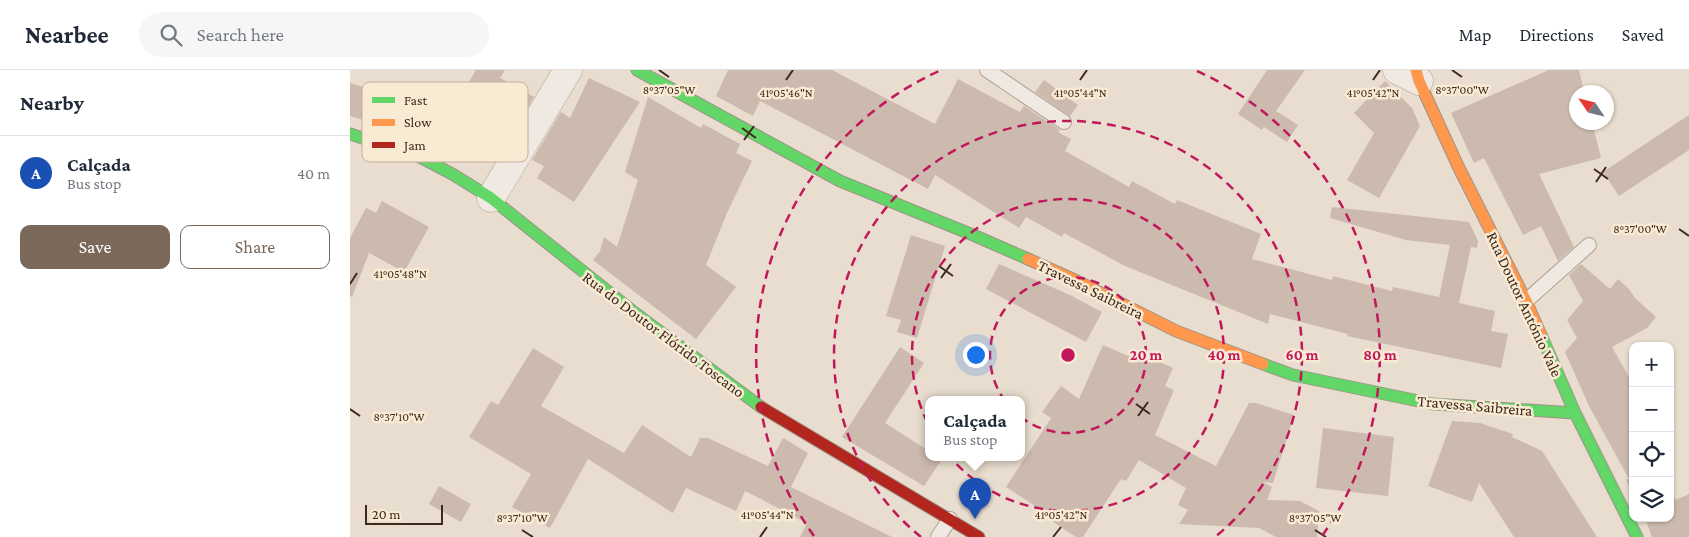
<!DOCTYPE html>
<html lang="en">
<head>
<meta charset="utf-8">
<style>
	:root { --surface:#fff; --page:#f6f6f7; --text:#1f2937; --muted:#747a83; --line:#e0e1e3; --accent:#7a685b }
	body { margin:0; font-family:"Crimson Pro",serif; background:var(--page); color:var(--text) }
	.controls { position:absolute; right:15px; bottom:15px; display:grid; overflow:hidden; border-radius:10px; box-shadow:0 1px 4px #0004 }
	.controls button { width:45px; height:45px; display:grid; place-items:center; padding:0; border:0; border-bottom:1px solid var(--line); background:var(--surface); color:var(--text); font:25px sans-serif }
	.compass { position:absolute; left:1219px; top:15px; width:45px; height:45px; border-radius:50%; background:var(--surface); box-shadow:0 1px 4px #0004; rotate:305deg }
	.scale { position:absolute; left:15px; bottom:12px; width:78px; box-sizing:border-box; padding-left:5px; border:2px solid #3e291d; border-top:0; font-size:14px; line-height:18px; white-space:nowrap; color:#3e291d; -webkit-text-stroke:4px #f9ead4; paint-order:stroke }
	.you { position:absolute; left:625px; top:284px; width:18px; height:18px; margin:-12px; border:4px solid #fff; border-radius:50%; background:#1a73e8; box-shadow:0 0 0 8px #1a73e833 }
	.badge { display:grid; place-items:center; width:32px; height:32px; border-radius:50%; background:var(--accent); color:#fff; font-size:16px; font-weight:700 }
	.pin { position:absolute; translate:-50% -41px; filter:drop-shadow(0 1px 2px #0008) }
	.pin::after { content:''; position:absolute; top:26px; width:18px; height:15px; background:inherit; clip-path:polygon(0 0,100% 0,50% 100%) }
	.popup { position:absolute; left:575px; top:326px; width:100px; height:65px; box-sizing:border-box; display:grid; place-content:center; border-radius:10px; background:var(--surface); filter:drop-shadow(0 1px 4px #0005); font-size:16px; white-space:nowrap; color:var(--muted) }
	.popup b { font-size:19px; color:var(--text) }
	.popup::after { content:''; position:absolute; left:50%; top:100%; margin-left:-10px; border:10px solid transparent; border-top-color:var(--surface) }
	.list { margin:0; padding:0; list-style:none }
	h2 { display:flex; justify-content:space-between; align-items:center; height:65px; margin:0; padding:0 20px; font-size:21px }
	h2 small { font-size:16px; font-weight:400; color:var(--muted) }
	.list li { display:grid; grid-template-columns:32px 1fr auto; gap:15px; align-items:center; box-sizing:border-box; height:75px; padding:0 20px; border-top:1px solid var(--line) }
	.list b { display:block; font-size:19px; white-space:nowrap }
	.list p { margin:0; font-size:16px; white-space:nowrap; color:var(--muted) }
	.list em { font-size:16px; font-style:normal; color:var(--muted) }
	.actions { display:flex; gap:10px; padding:15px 20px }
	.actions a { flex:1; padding:11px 0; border:1px solid var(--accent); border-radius:10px; text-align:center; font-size:18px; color:var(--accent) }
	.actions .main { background:var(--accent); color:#fff }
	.icon { flex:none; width:28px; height:28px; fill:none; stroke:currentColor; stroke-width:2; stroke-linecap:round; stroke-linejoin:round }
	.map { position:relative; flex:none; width:1339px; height:467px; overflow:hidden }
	header { display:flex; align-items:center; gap:30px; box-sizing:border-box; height:70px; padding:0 25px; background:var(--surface); border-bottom:1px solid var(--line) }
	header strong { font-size:24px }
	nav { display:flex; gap:28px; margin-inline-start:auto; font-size:18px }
	.search { width:350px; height:45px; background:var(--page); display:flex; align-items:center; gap:12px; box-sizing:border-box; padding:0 18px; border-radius:28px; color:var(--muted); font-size:19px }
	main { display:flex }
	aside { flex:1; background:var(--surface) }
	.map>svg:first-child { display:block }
	.building { fill:#ccbaae }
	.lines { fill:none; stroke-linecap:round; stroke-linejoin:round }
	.lane-casing { stroke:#ada297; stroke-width:16 }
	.street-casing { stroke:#ada297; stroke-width:29 }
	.fast-casing { stroke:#9d9287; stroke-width:13 }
	.slow-casing { stroke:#9d9287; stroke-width:13 }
	.jam-casing { stroke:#9d9287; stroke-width:13 }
	.lane { stroke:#efe9e1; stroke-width:14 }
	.street { stroke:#efe9e1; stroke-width:28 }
	.fast { stroke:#63d668; stroke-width:11 }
	.slow { stroke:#ff974d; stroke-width:11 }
	.jam { stroke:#b3261e; stroke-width:11 }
	.ticks { fill:none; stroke:#3e291d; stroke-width:2 }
	.ring { fill:none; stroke:#c2185b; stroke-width:2.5; stroke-dasharray:9 6 }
	.labels { text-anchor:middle; stroke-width:5; stroke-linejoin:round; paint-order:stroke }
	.street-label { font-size:16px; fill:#3e291d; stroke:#f9ead4 }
	.key { fill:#f9ead4; stroke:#c1b09d; stroke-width:1 }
	.key-label { font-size:14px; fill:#3e291d }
	.ticks-label { font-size:12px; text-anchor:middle; fill:#3e291d; stroke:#f9ead4; stroke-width:5; stroke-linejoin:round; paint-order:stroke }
	.centre { fill:#c2185b; stroke:#f9ead4; stroke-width:2.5 }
	.ring-label { font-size:15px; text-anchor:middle; font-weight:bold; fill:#c2185b; stroke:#f9ead4; stroke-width:5; stroke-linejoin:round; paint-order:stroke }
</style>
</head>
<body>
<header>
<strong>Nearbee</strong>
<div class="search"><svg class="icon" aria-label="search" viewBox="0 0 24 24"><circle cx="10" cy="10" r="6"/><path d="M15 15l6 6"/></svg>Search here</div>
<nav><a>Map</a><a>Directions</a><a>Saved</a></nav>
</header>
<main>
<aside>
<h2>Nearby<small></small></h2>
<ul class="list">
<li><span class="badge" style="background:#1a4fb4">A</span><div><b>Calçada</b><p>Bus stop</p></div><em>40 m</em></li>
</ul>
<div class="actions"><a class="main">Save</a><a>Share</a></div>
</aside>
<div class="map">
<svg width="1339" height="467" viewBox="0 0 1339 467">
	<rect width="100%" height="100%" fill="#e8ddce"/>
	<path class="building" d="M126,0h29l-5,8 34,19 -29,47 -27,-16 14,-25 -26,-16z
		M378,0h104l103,54 23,-45 62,33 4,-6 36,24 -2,2 13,7 -6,12 64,36 3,-6 43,23 2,-4 84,34 -9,25 80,21 1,-4 59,15 1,-4 46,10 11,-52 -44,-5 -76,-22 2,-11 137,15 9,19 -1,7 -6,-1 -12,56 36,8 -4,20 17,3 -7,34 -154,-32 1,-2 -78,-20 -2,10 -143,-58 -61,-33 -2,4 -36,-20 -7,11 -84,-53 -7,14 -168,-88 -7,15 -37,-20z
		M917,0h38l-29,41 22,14 -11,17 -23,-15 -2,3 -24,-16z
		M1199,0h30l5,22h-8v30h16l9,36 -62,16 35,73 -16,14 -17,-35 -18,9 -39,-77 -10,5 -23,-50z
		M239,8l51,24 -66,100 -37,-24 7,-12 -12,-6 29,-48 9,6z
		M694,10l34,25 -8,11 -35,-24z
		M1035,11l27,27 8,18 -41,72 -32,-18 27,-47 -20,-20z
		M0,13l50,15 -9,30 -41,-12z
		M298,27l53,31 2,-4 37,20 -4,9 16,8 -25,52 -21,52 30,22 -40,52 -103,-79 7,-9 4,-14 13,10 21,-67 -13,-8z
		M1339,45v35l-70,46 -16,-24z
		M32,131l47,26 -25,45 -35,-19 -17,44 -2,-1v-58l16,-30 10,5z
		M561,165l34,11 -28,92 -20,-6 4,-12 -15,-4z
		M649,194l71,31 32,17 -16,30 -100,-53z
		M1231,194l29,25 8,-10 11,10 6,9 21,19 -9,11 -35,19 21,37v110l-7,-14 3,-1 -40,-73 -24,-54 12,-14 -10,-18 16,-19 -14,-26z
		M753,275l25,11 3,-7 42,19 -8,18 9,4 -19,45 61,31 33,-63h7l38,12 -21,68 -10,-1 9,5 -5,13 33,1 19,10 -2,26h-41l-17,-9 -80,-4 9,-14 -10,-5 8,-17 -47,-28 -13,21 -5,-2 -38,58h-7l-26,-17 2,-3 -46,-30 45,-69 -9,-6 19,-26 18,13z
		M550,277l24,16 -39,60 44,28v7l13,1 -18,27 -82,-49z
		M183,278l31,19 -23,39 83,47 18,-28 49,32 9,-19h8l60,28 15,-28 25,15 -17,34 101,50h-92l7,-14 -62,-32 -9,20 -50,-23 -13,25 -85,-54 -38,69 -38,-21 19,-33 -62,-37 22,-36 7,4z
		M1102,351l28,2 33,11 -1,3 30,14 55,86h-83l-35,-54 -7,19 -44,-16z
		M973,358l71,9 -6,59 -72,-8z
		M89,416l32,18 -10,18 -32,-18z
		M1320,418l6,12 13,-6v43h-37l-7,-19h25z"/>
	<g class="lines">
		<g class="lane-casing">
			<path id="lane" d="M637,0l77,52
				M1176,231l63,-56
				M588,467l12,-18"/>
		</g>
		<g class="street-casing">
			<path id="street" d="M1047,0l22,11
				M141,128l77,-128"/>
		</g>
		<g class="fast-casing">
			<path id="fast" d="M287,0l203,111 133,54 55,24
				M0,64l68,22 36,19 37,23 144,115 126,94
				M1191,265l34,78 62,124
				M913,294l30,11 140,29 142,9"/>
		</g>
		<g class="slow-casing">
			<path id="slow" d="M1066,0l3,11 39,85 68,135 15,34
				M678,189l49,22 99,50 87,33"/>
		</g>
		<g class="jam-casing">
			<path id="jam" d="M411,337l218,130"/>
		</g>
		<use href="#lane" class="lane"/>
		<use href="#street" class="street"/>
		<use href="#fast" class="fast"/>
		<use href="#slow" class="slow"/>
		<use href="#jam" class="jam"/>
	</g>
	<path class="ticks" d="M309,0l10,7M1102,0l10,7M436,10l7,-10M730,10l7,-10M1023,10l7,-10M392,58l14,10M394,70l10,-14M1244,99l14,10M1246,112l10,-15M1329,159l10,7M589,196l14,10M591,208l10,-14M0,214l7,-11M786,334l14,10M0,339l10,7M788,346l10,-14M172,460l11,7M965,460l11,7M410,467l7,-10M703,467l8,-10"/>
	<g class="ring">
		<circle cx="718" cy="285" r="78"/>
		<circle cx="718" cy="285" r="156"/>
		<path d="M571 467A234 234 0 1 1 865 467"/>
		<path d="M464 466A312 312 0 0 1 589 1M847 1A312 312 0 0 1 972 466"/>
	</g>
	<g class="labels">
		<g class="street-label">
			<text transform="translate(741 219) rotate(26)" y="6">Travessa Saibreira</text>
			<text transform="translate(1175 234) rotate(65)" y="6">Rua Doutor António Vale</text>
			<text transform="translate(314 264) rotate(37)" y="6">Rua do Doutor Flórido Toscano</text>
			<text transform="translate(1125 335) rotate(5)" y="6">Travessa Saibreira</text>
		</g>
	</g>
	<rect x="12" y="12" width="166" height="80" rx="8" class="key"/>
	<rect x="22" y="27" width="23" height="6" fill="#63d668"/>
	<rect x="22" y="49" width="23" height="7" fill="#ff974d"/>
	<rect x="22" y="72" width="23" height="6" fill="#b3261e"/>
	<g class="key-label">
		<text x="54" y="35">Fast</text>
		<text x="54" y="57">Slow</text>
		<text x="54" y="80">Jam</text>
	</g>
	<g class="ticks-label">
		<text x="319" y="24">8°37'05"W</text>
		<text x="1112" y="24">8°37'00"W</text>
		<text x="436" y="27">41°05'46"N</text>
		<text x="730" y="27">41°05'44"N</text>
		<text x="1023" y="27">41°05'42"N</text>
		<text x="1290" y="163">8°37'00"W</text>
		<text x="50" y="208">41°05'48"N</text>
		<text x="49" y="351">8°37'10"W</text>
		<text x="417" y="449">41°05'44"N</text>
		<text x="711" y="449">41°05'42"N</text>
		<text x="172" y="452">8°37'10"W</text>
		<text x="965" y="452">8°37'05"W</text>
	</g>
	<circle cx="718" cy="285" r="8" class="centre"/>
	<g class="ring-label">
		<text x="796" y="290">20 m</text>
		<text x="874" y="290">40 m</text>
		<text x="952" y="290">60 m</text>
		<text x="1030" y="290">80 m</text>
	</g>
</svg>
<div class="controls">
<button>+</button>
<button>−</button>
<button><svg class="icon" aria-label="locate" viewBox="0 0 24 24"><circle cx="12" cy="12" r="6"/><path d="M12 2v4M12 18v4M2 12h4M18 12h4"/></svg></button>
<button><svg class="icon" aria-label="layers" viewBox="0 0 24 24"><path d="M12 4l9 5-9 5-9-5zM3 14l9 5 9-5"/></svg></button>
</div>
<svg class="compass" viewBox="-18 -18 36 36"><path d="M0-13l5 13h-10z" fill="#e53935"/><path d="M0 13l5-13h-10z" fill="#747a83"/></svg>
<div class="scale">20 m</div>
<div class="you"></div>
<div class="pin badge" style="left:625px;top:449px;background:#1a4fb4">A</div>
<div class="popup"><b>Calçada</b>Bus stop</div>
</div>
</main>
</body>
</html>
